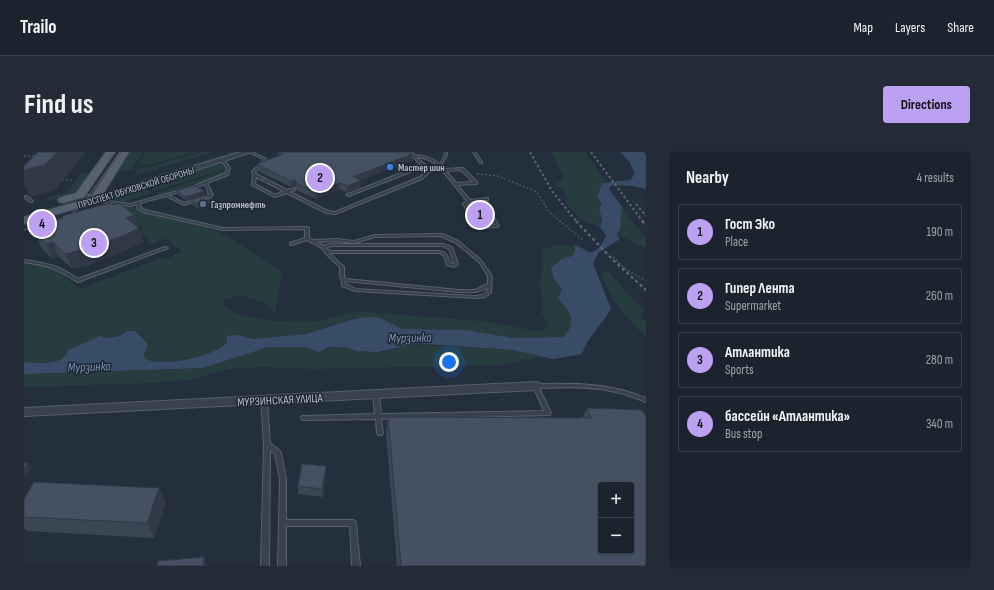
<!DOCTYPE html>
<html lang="en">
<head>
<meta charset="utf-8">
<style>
	:root { --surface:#1b232e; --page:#242b36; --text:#f1f3f6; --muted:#a0a4aa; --line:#39404a; --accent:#bca0f2 }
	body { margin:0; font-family:"Sofia Sans Condensed",sans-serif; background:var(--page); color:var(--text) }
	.controls { position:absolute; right:12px; bottom:12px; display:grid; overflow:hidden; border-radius:4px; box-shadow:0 1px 3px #0004 }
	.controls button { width:36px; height:36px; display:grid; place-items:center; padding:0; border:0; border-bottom:1px solid var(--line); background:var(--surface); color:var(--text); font:20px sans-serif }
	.you { position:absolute; left:425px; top:210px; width:14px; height:14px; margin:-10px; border:3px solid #fff; border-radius:50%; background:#1a73e8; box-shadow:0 0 0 6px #1a73e833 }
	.badge { display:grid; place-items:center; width:26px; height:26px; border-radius:50%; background:var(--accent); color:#111; font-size:13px; font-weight:700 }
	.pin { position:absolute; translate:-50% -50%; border:2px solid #fff; box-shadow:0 1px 4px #0006 }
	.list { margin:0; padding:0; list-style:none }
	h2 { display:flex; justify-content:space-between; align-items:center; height:52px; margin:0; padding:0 16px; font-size:17px }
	h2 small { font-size:13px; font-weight:400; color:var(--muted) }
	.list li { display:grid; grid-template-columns:26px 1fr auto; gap:12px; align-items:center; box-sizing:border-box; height:56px; margin:0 8px 8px; padding:0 8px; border:1px solid var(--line); border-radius:4px }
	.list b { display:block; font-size:15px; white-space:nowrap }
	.list p { margin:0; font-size:13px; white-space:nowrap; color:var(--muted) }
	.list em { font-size:13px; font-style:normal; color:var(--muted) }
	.map { position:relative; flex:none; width:622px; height:414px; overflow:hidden; border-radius:4px }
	header { display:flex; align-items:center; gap:24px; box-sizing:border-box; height:56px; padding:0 20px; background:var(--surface); border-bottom:1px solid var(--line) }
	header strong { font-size:19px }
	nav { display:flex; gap:22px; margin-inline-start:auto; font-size:14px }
	.intro { display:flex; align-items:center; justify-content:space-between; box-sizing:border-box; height:96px; padding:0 24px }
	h1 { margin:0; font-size:28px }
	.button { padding:10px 18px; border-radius:4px; background:var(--accent); color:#111; font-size:14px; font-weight:700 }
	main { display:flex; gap:24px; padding:0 24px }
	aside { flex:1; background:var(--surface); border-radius:4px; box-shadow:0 1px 3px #0004 }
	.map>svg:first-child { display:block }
	.green { fill:#263c3f }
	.water { fill:#394c67 }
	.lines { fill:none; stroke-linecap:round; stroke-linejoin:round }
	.service-casing { stroke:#565f6c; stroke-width:2 }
	.minor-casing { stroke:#565f6c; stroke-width:2 }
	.tertiary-casing { stroke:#565f6c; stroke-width:2 }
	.primary-casing { stroke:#414a57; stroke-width:2 }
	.path { stroke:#44595c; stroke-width:1.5; stroke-dasharray:2 2; stroke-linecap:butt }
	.service { fill:#38414e; fill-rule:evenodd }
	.minor { fill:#38414e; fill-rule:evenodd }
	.tertiary { fill:#38414e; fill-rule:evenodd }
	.primary { fill:#56606e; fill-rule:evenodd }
	.tram { stroke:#5a6575; stroke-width:1 }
	.rail-far1 { stroke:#5a6575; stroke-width:2; stroke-dasharray:2.5 2.5; stroke-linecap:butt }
	.rail { stroke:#5a6575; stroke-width:2.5; stroke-dasharray:3 3; stroke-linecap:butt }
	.wall { fill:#3b4654 }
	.shaded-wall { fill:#303945 }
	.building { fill:#455162; stroke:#303945; fill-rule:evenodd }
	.shop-dot { fill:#3f7fe0; stroke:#1d2633; stroke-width:1.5 }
	.service-dot { fill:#5c6f8a; stroke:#1d2633; stroke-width:1.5 }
	.labels { text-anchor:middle; stroke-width:3; stroke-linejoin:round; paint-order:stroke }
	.far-poi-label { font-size:10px; font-weight:bold; fill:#b4bcc9; stroke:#1d2633; text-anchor:start }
	.far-street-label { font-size:10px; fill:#b4bcc9; stroke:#1d2633 }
	.street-label { font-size:12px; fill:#b4bcc9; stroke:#1d2633 }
	.water-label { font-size:13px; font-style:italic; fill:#7c92b1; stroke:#1d2633 }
</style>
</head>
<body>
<header>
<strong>Trailo</strong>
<nav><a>Map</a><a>Layers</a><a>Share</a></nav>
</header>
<div class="intro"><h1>Find us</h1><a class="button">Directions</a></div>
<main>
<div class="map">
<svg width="622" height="414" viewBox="0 0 622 414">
	<rect width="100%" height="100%" fill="#242f3e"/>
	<path class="green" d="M106,0h13l-11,18h-15z
		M122,0h50l-48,13 -9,-1z
		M177,0h13l-78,23 -1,-1 2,-4z
		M208,0h6l-95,29 -2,-1z
		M527,0h34l21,29 -4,2 -5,14 5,5 -2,25 -20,-8 -15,-17 2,-3v-4l-12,-11 7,-3 1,-6z
		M195,12l7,5 -71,22 -7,-5z
		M202,18l-10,8 -56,17 -4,-2z
		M58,21h9l-15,18 -27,10 -3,-3 21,-6z
		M120,35l8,6 -29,9 -10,-4z
		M96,53l13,1 15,8 72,18 62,39 -7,42 -10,-10 -25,-8 -17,5v5c15,17 84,20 105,14 16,-4 19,-8 36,-7l117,9 50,9 11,1 7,-5 -7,-13 1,-11 -4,-17 5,-22 -2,-8 1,-5 10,-4 22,-1v6l-3,5 -9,2 -9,21 8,10 -4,9c12,14 20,24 5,39l-50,1 -46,-8 -65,-1 -21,-11 -27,1 -48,15 -53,5 -14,-4 -14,3 2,5c-15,14 -63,24 -82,16l-1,-5 -21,-19 -18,3 -38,16c-9,10 -30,9 -43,8v-99c27,3 35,9 56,26l83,-32 3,2 16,-7 -17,-14 -12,6 -16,-13 6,-3 -18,-13z
		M598,55l24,31v9l-6,-1 -23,-12 3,-4z
		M584,119l35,39 -2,8 5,3v15c-20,-17 -38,-39 -45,-64z
		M385,192l104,6 29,7 -42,8 -188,4 -49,-2 -34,2 -40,11 -39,3 -126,4v-13l179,-6 65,-21h36l18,4c8,-4 22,-7 30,-3 5,2 6,4 11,4 13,2 35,-2 46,-8z"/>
	<path class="water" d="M596,0h26v37l-13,-3 -21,-1 -3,4 13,18 -2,23 -3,4 3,5 -21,13 -6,11 18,46c-9,16 -24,28 -29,45l-29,5 -40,-9 -88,-6h-16l-6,3 -26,5 -21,-1 -9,-4h-18l-10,5 -15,-5h-36l-65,21 -179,6v-12c13,1 41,4 44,-12l32,-14 5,2 15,-2 7,-5h8l13,13 -4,10 1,5c19,8 67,-2 82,-16l-1,-7 13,-1 14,4 53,-5 48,-15 14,-2 13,1 21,11 65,1 46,8 50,-1c15,-15 7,-25 -5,-39l4,-9 -8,-10 -3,-11 12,-10 9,-2 3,-5v-6c5,2 10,5 14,7 8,2 15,-11 17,-17l-6,-8 2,-7 -3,-12 3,-4 -5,-7 5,-14 28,-3 5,-6 -6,-13z"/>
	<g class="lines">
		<g class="service-casing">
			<path id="service" d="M225,0h3l14,7 -3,7 -8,5 1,3 31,16 8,-2v2l-5,2 38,19 7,1 85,-35 7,-6 -4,-4 -74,29 -3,-1 75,-30 -13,-13h3l3,3c10,0 18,3 26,9l5,-9v-3h2v3l-6,11 3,3 19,-1 14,14v2h-1l-19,1 13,15 18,-2v2h-5l16,26 -2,1 -19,1 -15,-24 4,-3c-5,-6 -10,-13 -16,-20 -10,-12 -17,-23 -35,-24l8,7h1v2l5,5 -8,8 -87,35 -9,-1 -39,-20 -12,4 -23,-12 1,-10 -1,-4 9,-7 2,-5zM437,18l12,12 -17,1 -10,-12zM232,25l28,14 -9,4 -20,-11zM449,49h7l15,24 -15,1 -13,-22z
				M449,0h2l7,10v1h-2z
				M197,7h2l7,9 -2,7 -21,8 6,12 -1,1 -28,9 -18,-9 -26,7 1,5 4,2 78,18 84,-1 2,1v10l4,2 24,-1 17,2 21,-6 68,-1 15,7 23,19 11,16 -1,17 -6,4 -9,1 -121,-7 -13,-5 -1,-8 -1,-1v-10l-15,-14 -3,-5 -15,-8 -15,5h-2v-2l15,-5v-9l-82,1 -80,-18 -5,-3 -1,-5 -7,2 -34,-5 -2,-1 2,-1 34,5 51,-14h1v2l-14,3 16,8 25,-8 -4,-11 -13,5 -3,-1 37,-15 1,-5 -6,-7zM417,84l15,7 23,19 9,14v8l-13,6h-16l-113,-11 -2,-2v-10l-15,-14h111l4,3 3,9 7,2 4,-3 -6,-17 -9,-3h-113l-6,2 -8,-4 21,-1 17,2 21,-6zM306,94h113l6,3 5,15h-1l-3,-1c-2,-6 -3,-10 -10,-12h-109l-4,-2 -1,-1zM321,129l114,11h17l12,-4 -1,4 -5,3 -6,1 -120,-7 -11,-5z
				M1,44h2l6,5 -3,1 -5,-4z
				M141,95h1l2,1 -90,34c-7,-3 -13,-8 -20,-11 -10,-6 -22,-7 -34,-9v-2c24,3 35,6 54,19z
				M512,232c40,-1 73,-1 110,14v4c-9,-3 -17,-7 -26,-9 -26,-7 -54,-6 -81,-5l12,25 -1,2 -169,4 2,14 -1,2h-4l-1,-2 -1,-14 -72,1h-2l-1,-2 1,-2h2l71,-2 -2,-19 1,-1h4l1,1 2,19 163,-3 -11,-25 1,-1z
				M240,247l2,1 1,1 3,42 10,8 1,2 5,26v41h67l2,1 1,2 4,43h-8l-2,-40h-64v40h-8l2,-87 -5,-25 -5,-4 -1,116h-8l3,-122 -3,-43 1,-1z"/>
		</g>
		<g class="minor-casing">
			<path id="minor" d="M512,230l4,1 1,3 -1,3 -4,1 -512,26v-8z"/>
		</g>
		<g class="tertiary-casing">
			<path id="tertiary" d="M216,0h12l-155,50h-6l-15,-7 4,-3 14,5z"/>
		</g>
		<g class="primary-casing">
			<path id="primary" d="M82,0h9l-31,45 -21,6 -4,-1 -1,-2 1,-2 17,-5z
				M97,0h8l-31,50 -74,22v-7l66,-19z"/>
		</g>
		<path class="path" d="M0,4h11
			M453,22l21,2 39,16 12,20 34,28
			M38,28h12
			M589,105l14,13 19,11"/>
		<use href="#service" class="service"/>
		<use href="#minor" class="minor"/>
		<use href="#tertiary" class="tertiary"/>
		<use href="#primary" class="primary"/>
		<path class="tram" d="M0,78l41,-13 15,-9 40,-56"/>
		<path class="rail-far1" d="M506,0l22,39 25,31
			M567,0l52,70
			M612,52l10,12"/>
		<path class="rail" d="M552,69l37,39 33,30
			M618,69l4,5"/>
	</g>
	<path class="wall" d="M254,0l134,2v6l-51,20v7l-14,6 -7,-4 -24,10 -20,-9v-3h-5l-33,-16 -1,-7 21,-8z
		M152,39l29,4 -18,6 -10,-7z
		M189,46v5l-15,5 -6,-4 -1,-4z
		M38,64l76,11 5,15 -14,7 -41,16 -16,3 -13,-11 -7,2 -11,-12 -6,-14 5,-2 -2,-5 25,-8z
		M563,256l54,2 5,156h-249l-11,-133 2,-16 194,1z
		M302,314v9l-3,22 -25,-3v-8z
		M135,336l7,15 -12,35 -127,-7 -3,-3v-29z"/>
	<path class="shaded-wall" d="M33,0h29l-31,38 -25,7 -6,-14v-13z
		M388,2v6l-51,20v7l-14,6 1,-7 5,-9z
		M272,28v7h-5v-6z
		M316,31v6l-24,10 -1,-7z
		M180,39l1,4 -18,6 -1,-4z
		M189,46v5l-15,5 -1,-4z
		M110,63l9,27 -14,7 -41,16 -16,3 -7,-14 61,-36z
		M29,90l6,15 -7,2 -6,-15z
		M4,311l3,4 -5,10 -2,-3v-4z
		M302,314v9l-3,22 -1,-8z
		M135,336l7,15 -12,35 -7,-15z
		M180,405l3,9h-4z"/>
	<path class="building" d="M14,0h19l-12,13 -21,5v-4z
		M254,0h130l4,2 -59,23 8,3 -13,6 -8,-3 -25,9 -19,-9v-3l-5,1 -34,-17 26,-10z
		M170,33l10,6 -18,6 -10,-6z
		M183,43l6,3 -16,6 -6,-4z
		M85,51l3,2 7,-2 15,12 -8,3 13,10 -14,7 -43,15 -17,4 -12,-12 -7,2 -11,-11 7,-3 -4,-4 25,-8 -1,-2z
		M563,256l54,2 5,6v150h-245l-13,-149 203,1zM577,333h30v66h-30z
		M0,311h4l-4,7z
		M278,312l24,2 -4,23 -24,-3z
		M10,330l125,6 -12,35 -123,-6v-18z
		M180,405l-1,9h-46l1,-5z"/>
	<circle class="shop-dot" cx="366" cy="15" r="4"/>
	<circle class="service-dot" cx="179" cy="52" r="4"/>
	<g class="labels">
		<g class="far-poi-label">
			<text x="374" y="19">Мастер шин</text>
			<text x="187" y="56">Газпромнефть</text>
		</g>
		<g class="far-street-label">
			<text transform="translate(112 35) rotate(-17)" y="4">ПРОСПЕКТ ОБУХОВСКОЙ ОБОРОНЫ</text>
		</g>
		<g class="street-label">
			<text transform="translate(256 248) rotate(-3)" y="4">МУРЗИНСКАЯ УЛИЦА</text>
		</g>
		<g class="water-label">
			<text transform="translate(386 185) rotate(-1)" y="5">Мурзинка</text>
			<text transform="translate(65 214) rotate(-2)" y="5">Мурзинка</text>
		</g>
	</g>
</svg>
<div class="controls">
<button>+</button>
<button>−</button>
</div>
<div class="you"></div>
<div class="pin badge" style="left:456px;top:63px">1</div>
<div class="pin badge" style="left:296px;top:26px">2</div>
<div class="pin badge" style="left:70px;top:91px">3</div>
<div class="pin badge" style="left:18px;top:72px">4</div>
</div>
<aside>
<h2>Nearby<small>4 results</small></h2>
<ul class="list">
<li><span class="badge">1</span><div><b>Гост Эко</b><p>Place</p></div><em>190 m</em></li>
<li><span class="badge">2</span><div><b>Гипер Лента</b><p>Supermarket</p></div><em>260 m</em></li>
<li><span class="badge">3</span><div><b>Атлантика</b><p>Sports</p></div><em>280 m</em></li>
<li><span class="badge">4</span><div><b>бассейн «Атлантика»</b><p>Bus stop</p></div><em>340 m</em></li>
</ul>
</aside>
</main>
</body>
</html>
